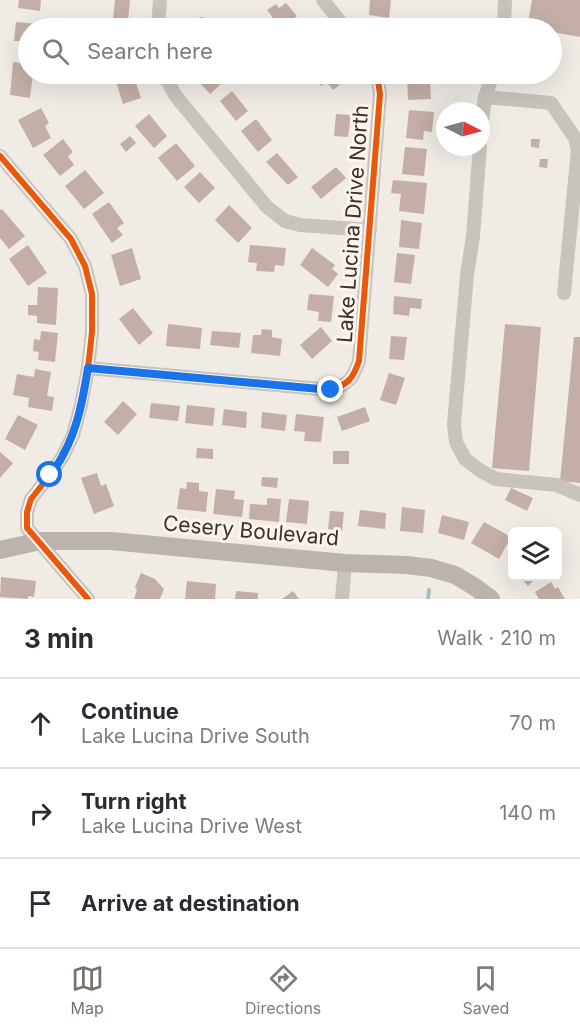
<!DOCTYPE html>
<html lang="en">
<head>
<meta charset="utf-8">
<style>
	:root { --surface:#fff; --page:#f7f7f7; --text:#2b2b33; --muted:#7c7c81; --line:#e1e1e2; --accent:#7a716c }
	body { margin:0; font-family:Inter,sans-serif; background:var(--page); color:var(--text) }
	.controls { position:absolute; right:18px; bottom:18px; display:grid; overflow:hidden; border-radius:9px; box-shadow:0 6px 24px #0002 }
	.controls button { width:54px; height:54px; display:grid; place-items:center; padding:0; border:0; border-bottom:2px solid var(--line); background:var(--surface); color:var(--text); font:30px sans-serif }
	.compass { position:absolute; left:436px; top:102px; width:54px; height:54px; border-radius:50%; background:var(--surface); box-shadow:0 6px 24px #0002; rotate:96deg }
	.stop { position:absolute; width:18px; height:18px; margin:-14px; border:4px solid #1a73e8; border-radius:50%; background:#fff }
	.stop.end { background:#1a73e8; border-color:#fff; box-shadow:0 2px 6px #0008 }
	.list { margin:0; padding:0; list-style:none }
	h2 { display:flex; justify-content:space-between; align-items:center; height:78px; margin:0; padding:0 24px; font-size:26px }
	h2 small { font-size:20px; font-weight:400; color:var(--muted) }
	.list li { display:grid; grid-template-columns:39px 1fr auto; gap:18px; align-items:center; box-sizing:border-box; height:90px; padding:0 24px; border-top:2px solid var(--line) }
	.list b { display:block; font-size:22px; white-space:nowrap }
	.list p { margin:0; font-size:20px; white-space:nowrap; color:var(--muted) }
	.list em { font-size:20px; font-style:normal; color:var(--muted) }
	.icon { flex:none; width:33px; height:33px; fill:none; stroke:currentColor; stroke-width:2; stroke-linecap:round; stroke-linejoin:round }
	.map { position:relative; flex:none; width:580px; height:599px; overflow:hidden }
	.search { position:absolute; background:var(--surface); box-shadow:0 6px 24px #0002; left:18px; right:18px; top:18px; height:66px; display:flex; align-items:center; gap:15px; box-sizing:border-box; padding:0 21px; border-radius:33px; color:var(--muted); font-size:22px }
	.sheet { height:348px; background:var(--surface) }
	nav { display:flex; justify-content:space-around; align-items:center; box-sizing:border-box; height:84px; border-top:2px solid var(--line); background:var(--surface); font-size:16px; color:var(--muted) }
	nav a { display:grid; justify-items:center; gap:3px }
	nav .on { color:var(--accent) }
	.map>svg:first-child { display:block }
	.lines { fill:none; stroke-linecap:round; stroke-linejoin:round }
	.stream { stroke:#a1c2c1; stroke-width:4 }
	.building { fill:#c3afa7 }
	.minor { stroke:#c9c3be; stroke-width:14 }
	.secondary { stroke:#bab3ae; stroke-width:18 }
	.cycleway-casing { stroke:#fbf5ee; stroke-width:10 }
	.cycleway { stroke:#e8590c; stroke-width:6 }
	.route { stroke:#1a73e8; stroke-width:8 }
	.labels { text-anchor:middle; stroke-width:6; stroke-linejoin:round; paint-order:stroke }
	.street-label { font-size:21px; fill:#3b302b; stroke:#fbf5ee }
</style>
</head>
<body>
<div class="map">
<svg width="580" height="599" viewBox="0 0 580 599">
	<rect width="100%" height="100%" fill="#f0ebe5"/>
	<g class="lines">
		<path class="stream" d="M428,599l1,-9"/>
	</g>
	<path class="building" d="M19,0h22l-1,11 -22,-3z
		M115,0h15l-2,21 -15,-2z
		M370,0h21l-2,18 -20,-3z
		M532,0h48v37l-28,-5v-4h-25z
		M286,3l11,13 -16,12h-8l-5,-6 5,-4 -6,-8 9,-6 3,4z
		M203,17l3,11h-20l-2,-8z
		M16,22l22,2v4h-10v26l-9,-1 1,-12h-6z
		M13,62l15,2v10h5l-3,24 -20,-3z
		M120,74h13l8,24 -18,6 -9,-29z
		M192,74h28l-3,2 6,6 -13,12z
		M312,74h28l5,6 -12,10 -7,-9 -5,5z
		M407,74h14v6h9l1,19 -23,1z
		M232,91l16,20 -12,10 -16,-20z
		M41,108l8,15 -4,3 6,12 -18,10 -15,-28z
		M409,110l25,2 -2,20 -8,-1 -1,9 -17,-2z
		M149,114l18,22 -13,12 -19,-22z
		M336,114l15,1 -3,22 -14,-1z
		M256,119l16,21 -14,12 -17,-21z
		M130,136l6,7 -10,9 -6,-8z
		M63,139l10,13 -5,4 6,9 -14,11 -17,-21z
		M531,139h9l-1,9 -8,-1z
		M176,143l19,23 -18,15 -19,-23z
		M405,147l22,2 -3,27 -22,-2z
		M277,153l21,24 -10,8 -22,-23z
		M540,159h8l-1,9 -8,-1z
		M336,167l10,11 -25,21 -10,-12z
		M85,170l19,23 -20,16 -19,-23z
		M200,172l15,16 -16,15 -15,-16z
		M393,180l34,3 -3,31 -25,-3 2,-17 -10,-1z
		M109,202l15,21 -7,5 6,7 -11,8 -20,-29z
		M229,205l23,23 -14,15 -23,-23z
		M2,209l23,27 -16,13 -9,-11v-28z
		M401,220l21,3 -3,26 -20,-2z
		M28,245l19,28 -19,13 -19,-27z
		M250,245l36,3 -2,18 -9,-1 -1,7 -18,-1 1,-8 -9,-1z
		M132,248l9,31 -21,7 -9,-31z
		M312,248l23,17 -3,4 6,5 -10,13 -28,-22z
		M397,253l18,2 -4,29 -17,-2z
		M38,287l20,1 -2,37 -19,-2v-7l-9,-1v-10h9z
		M309,294l25,2 -3,26 -13,-1 1,-9 -12,-2z
		M394,296l28,3 -1,10 -11,-1 -1,8 -16,-2z
		M133,308l20,25 -14,12 -20,-26z
		M168,324l34,4 -2,21 -34,-3z
		M505,324l36,3 -12,144 -37,-3z
		M321,327l11,14 -20,18 -12,-14z
		M262,329l10,1v7l10,2 -2,17 -29,-3 2,-18h8z
		M41,331l17,2 -3,29 -17,-2 1,-8 -6,-1 1,-12 6,1z
		M212,331l29,2 -2,15 -29,-3z
		M391,336l16,1 -3,23 -15,-1z
		M574,337h6v146l-20,-2z
		M35,369l16,3 -4,24 7,1 -2,14 -24,-4 1,-9 -16,-3 4,-21 17,3z
		M389,373l16,5 -9,27 -16,-5z
		M123,401l14,13 -19,21 -14,-13z
		M151,403l29,3 -2,15 -29,-3z
		M187,405l28,3 -2,18 -28,-3z
		M365,407l5,14 -28,10 -5,-14z
		M224,409l23,3 -1,16 -24,-3z
		M262,412l25,3 -2,16 -24,-3z
		M296,414l28,3 -3,25 -17,-1 1,-9 -11,-1z
		M18,415l20,10 -13,25 -20,-11z
		M197,448l16,1v10l-17,-1z
		M333,451h16v13h-16z
		M0,452l13,11 -13,15z
		M97,473l4,13 5,-2 8,22 -20,8 -13,-36z
		M262,477l16,1 -1,10 -16,-2z
		M187,482l12,1v8l9,1 -2,20 -29,-3 3,-21 6,1z
		M511,488l22,10 -6,13 -22,-11z
		M216,489l19,2 -1,8 10,1 -2,17 -29,-3z
		M267,498l14,1 -2,23 -30,-3 1,-15 17,1z
		M289,499l20,2 -2,23 -21,-2z
		M402,507l23,3 -2,23 -23,-2z
		M360,510l26,3 -1,16 -27,-3z
		M330,511l14,1 -2,19 -14,-2z
		M442,515l27,7 -5,18 -26,-7z
		M484,522l27,15 -12,22 -28,-16z
		M141,573l14,6 9,10 -4,10h-26l3,-9 -2,-3z
		M519,576h19l-10,10z
		M1,577l35,4 -2,16 -6,-1v3l-28,-2z
		M187,581l29,3 -1,15h-30z
		M551,582l4,7 3,-2 7,12h-26l-4,-7z
		M236,591l22,2v6h-23z
		M293,591l6,8h-17z"/>
	<g class="lines">
		<path class="minor" d="M323,0l22,28
			M158,28l2,-28
			M504,28l1,-28
			M164,74l11,21 92,112 18,14 15,4 70,5
			M485,97l66,6 24,35 3,12 -14,143
			M481,128l4,-31 8,-23
			M480,147l-7,89 -6,39 -13,149 2,18 9,17 16,12 15,8 61,6 23,10
			M0,156l71,83 14,27 7,28v38l-4,36 -7,37 -8,30 -10,21 -13,19 -19,24 -4,13v16l61,71
			M88,368l243,22c18,-6 22,-12 28,-29l21,-267 -3,-20
			M342,599l3,-36"/>
		<path class="secondary" d="M0,550l40,-9h71l234,22 62,2 24,3 24,7 20,12 16,12"/>
		<g class="cycleway-casing">
			<path id="cycleway" d="M0,156l71,83 14,27 7,28v38l-4,36 -7,37 -8,30 -10,21 -13,19 -19,24 -4,13v16l61,71
				M88,368l243,22c18,-6 22,-12 28,-29l21,-267 -3,-20"/>
		</g>
		<use href="#cycleway" class="cycleway"/>
	</g>
	<g class="lines">
		<path class="route" d="M50,475c4,-6 10,-13 13,-20 15,-27 20,-57 25,-87l243,22"/>
	</g>
	<g class="labels">
		<g class="street-label">
			<text transform="translate(353 224) rotate(-86)" y="7">Lake Lucina Drive North</text>
			<text transform="translate(251 531) rotate(5)" y="7">Cesery Boulevard</text>
		</g>
	</g>
</svg>
<div class="controls">
<button><svg class="icon" aria-label="layers" viewBox="0 0 24 24"><path d="M12 4l9 5-9 5-9-5zM3 14l9 5 9-5"/></svg></button>
</div>
<svg class="compass" viewBox="-18 -18 36 36"><path d="M0-13l5 13h-10z" fill="#e53935"/><path d="M0 13l5-13h-10z" fill="#7c7c81"/></svg>
<div class="stop" style="left:50px;top:475px"></div>
<div class="stop end" style="left:331px;top:390px"></div>
<div class="search"><svg class="icon" aria-label="search" viewBox="0 0 24 24"><circle cx="10" cy="10" r="6"/><path d="M15 15l6 6"/></svg>Search here</div>
</div>
<section class="sheet">
<h2>3 min<small>Walk · 210 m</small></h2>
<ul class="list">
<li><svg class="icon" aria-label="ahead" viewBox="0 0 24 24"><path d="M12 20V5M6 11l6-6 6 6"/></svg><div><b>Continue</b><p>Lake Lucina Drive South</p></div><em>70 m</em></li>
<li><svg class="icon" aria-label="right" viewBox="0 0 24 24"><path d="M7 20v-9h11M14 6l5 5-5 5"/></svg><div><b>Turn right</b><p>Lake Lucina Drive West</p></div><em>140 m</em></li>
<li><svg class="icon" aria-label="arrive" viewBox="0 0 24 24"><path d="M6 21V4h12l-3 4 3 4H6"/></svg><div><b>Arrive at destination</b></div></li>
</ul>
</section>
<nav>
<a class="on"><svg class="icon" aria-label="map" viewBox="0 0 24 24"><path d="M3 6l6-2 6 2 6-2v14l-6 2-6-2-6 2zM9 4v14M15 6v14"/></svg>Map</a>
<a><svg class="icon" aria-label="directions" viewBox="0 0 24 24"><path d="M12 3l9 9-9 9-9-9zM9 14v-3h6M13 9l2 2-2 2"/></svg>Directions</a>
<a><svg class="icon" aria-label="saved" viewBox="0 0 24 24"><path d="M7 4h10v16l-5-4-5 4z"/></svg>Saved</a>
</nav>
</body>
</html>
